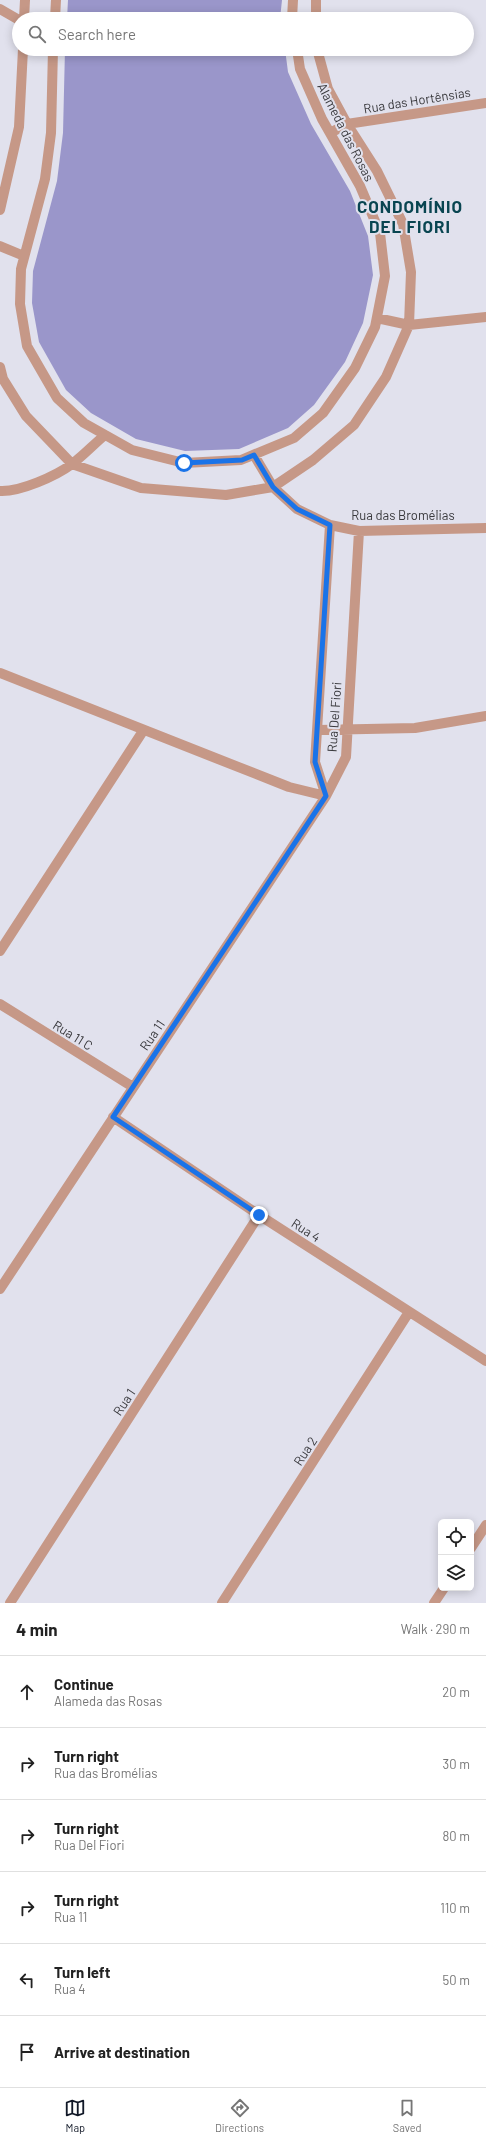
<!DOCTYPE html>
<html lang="en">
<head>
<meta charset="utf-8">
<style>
	:root { --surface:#fff; --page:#f6f6f6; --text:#222; --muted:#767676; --line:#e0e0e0; --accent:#111827 }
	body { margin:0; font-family:Barlow,sans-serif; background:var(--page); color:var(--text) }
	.controls { position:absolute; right:12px; bottom:12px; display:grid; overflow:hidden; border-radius:6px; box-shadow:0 2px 10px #0003 }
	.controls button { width:36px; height:36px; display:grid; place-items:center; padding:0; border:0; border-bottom:1px solid var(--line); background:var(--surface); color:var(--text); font:20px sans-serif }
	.stop { position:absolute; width:12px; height:12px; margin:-9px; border:3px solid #1a73e8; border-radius:50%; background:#fff }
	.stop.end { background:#1a73e8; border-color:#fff; box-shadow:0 1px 4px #0008 }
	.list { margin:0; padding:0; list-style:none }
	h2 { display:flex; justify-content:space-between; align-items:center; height:52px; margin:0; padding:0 16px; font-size:17px }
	h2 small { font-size:13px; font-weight:400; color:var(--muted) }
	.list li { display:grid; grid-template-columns:26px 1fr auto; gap:12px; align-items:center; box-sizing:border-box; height:72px; padding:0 16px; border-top:1px solid var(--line) }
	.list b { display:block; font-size:15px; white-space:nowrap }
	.list p { margin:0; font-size:13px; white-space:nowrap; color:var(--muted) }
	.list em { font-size:13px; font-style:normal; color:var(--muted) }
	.icon { flex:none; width:22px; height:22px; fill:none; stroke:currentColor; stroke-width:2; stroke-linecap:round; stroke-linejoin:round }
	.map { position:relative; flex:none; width:486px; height:1603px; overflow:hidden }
	.search { position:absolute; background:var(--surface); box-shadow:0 2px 10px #0003; left:12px; right:12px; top:12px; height:44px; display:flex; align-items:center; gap:10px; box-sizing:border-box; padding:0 14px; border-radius:22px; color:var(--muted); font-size:15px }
	.sheet { height:484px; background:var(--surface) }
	nav { display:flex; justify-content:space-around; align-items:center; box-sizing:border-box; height:56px; border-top:1px solid var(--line); background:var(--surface); font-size:11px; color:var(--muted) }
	nav a { display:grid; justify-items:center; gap:2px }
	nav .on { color:var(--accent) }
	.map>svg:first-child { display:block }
	.forest { fill:#9a96ca }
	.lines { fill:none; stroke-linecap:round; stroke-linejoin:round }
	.minor { stroke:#c69887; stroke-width:10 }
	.route { stroke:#1a73e8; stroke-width:5 }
	.labels { text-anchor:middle; stroke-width:4; stroke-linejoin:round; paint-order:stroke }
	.street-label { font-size:13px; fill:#39393d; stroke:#e1e1ed }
	.district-label { font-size:17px; font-weight:bold; letter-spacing:1px; fill:#094551; stroke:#e1e1ed }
</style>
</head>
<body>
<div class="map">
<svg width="486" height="1603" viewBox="0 0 486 1603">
	<rect width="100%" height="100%" fill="#e1e1ed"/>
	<path class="forest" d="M68,0h214l-2,19h-213z
		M65,49h220l3,23 23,52 39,67 18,45 5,39 -10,48 -18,39 -31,43 -26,23 -49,21 -54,2 -49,-12 -45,-26 -25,-23 -27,-48 -7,-39 1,-32 24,-90 6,-48z"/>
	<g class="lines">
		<path class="minor" d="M0,9l19,11
			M24,19l1,-19
			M55,19l1,-19
			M292,19l1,-19
			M316,19v-19
			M53,49l-2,84 -6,46 -24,90 -1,35 7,42 30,52 27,25 48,27 52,13 57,-3 53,-22 29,-25 32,-45 20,-41 10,-51 -5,-43 -20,-47 -38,-67 -22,-50 -3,-20
			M330,133l17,-9 139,-21
			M0,210l19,-83 4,-78
			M0,246l24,10
			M377,318l32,7 77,-8
			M0,367l3,12 23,37 46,48 69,24 85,7 47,-8 40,-27 41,-35 32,-48 23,-52 2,-53 -8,-48 -26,-53 -30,-47 -19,-35 -11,-40
			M254,455l19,32 24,22 33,16 29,6 127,-3
			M0,491c20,1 56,-15 72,-27 12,-9 22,-20 33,-29
			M0,673l289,114 37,9
			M318,730l97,-2 71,-12
			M326,796l-11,-34 15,-237
			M0,951l143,-220
			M0,1004l133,83
			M113,1117l146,98 227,146
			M0,1289l326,-493 20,-39 13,-226
			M471,1548l15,-23
			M10,1603l249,-388
			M222,1603l187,-291
			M434,1603l10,-15"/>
	</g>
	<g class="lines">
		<path class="route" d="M184,463l58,-3 12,-5 19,32 24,22 33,16 -15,237 11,34 -213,321 146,98"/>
	</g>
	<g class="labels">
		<g class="street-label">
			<text transform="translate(417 100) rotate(-9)" y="5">Rua das Hortênsias</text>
			<text transform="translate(346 132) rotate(63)" y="5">Alameda das Rosas</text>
			<text x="403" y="520">Rua das Bromélias</text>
			<text transform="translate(334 717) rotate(-86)" y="5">Rua Del Fiori</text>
			<text transform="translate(73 1035) rotate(32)" y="5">Rua 11 C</text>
			<text transform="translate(152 1035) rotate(-56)" y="5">Rua 11</text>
			<text transform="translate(306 1230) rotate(33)" y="5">Rua 4</text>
			<text transform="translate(124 1402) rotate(-57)" y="5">Rua 1</text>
			<text transform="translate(305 1451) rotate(-57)" y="5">Rua 2</text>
		</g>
		<g class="district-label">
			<text x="410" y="213">CONDOMÍNIO<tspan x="410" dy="20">DEL FIORI</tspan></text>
		</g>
	</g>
</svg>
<div class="controls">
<button><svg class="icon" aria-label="locate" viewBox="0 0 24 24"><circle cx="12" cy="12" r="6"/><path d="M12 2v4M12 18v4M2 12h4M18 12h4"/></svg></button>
<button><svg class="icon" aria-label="layers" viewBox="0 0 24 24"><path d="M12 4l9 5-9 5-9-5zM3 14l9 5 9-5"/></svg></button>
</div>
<div class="stop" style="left:184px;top:463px"></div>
<div class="stop end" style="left:259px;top:1215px"></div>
<div class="search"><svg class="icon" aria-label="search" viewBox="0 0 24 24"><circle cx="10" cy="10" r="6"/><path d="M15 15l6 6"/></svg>Search here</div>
</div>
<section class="sheet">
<h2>4 min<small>Walk · 290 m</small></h2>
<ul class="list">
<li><svg class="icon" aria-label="ahead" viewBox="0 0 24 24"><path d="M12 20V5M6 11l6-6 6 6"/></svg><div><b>Continue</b><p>Alameda das Rosas</p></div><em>20 m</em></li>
<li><svg class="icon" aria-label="right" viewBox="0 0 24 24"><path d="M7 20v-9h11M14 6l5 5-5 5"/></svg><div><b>Turn right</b><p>Rua das Bromélias</p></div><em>30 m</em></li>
<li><svg class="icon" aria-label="right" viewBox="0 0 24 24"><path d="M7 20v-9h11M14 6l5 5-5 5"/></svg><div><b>Turn right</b><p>Rua Del Fiori</p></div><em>80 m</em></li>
<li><svg class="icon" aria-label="right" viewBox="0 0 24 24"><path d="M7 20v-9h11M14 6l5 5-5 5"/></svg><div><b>Turn right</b><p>Rua 11</p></div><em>110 m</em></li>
<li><svg class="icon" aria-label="left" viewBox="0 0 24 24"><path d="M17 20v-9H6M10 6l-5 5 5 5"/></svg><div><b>Turn left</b><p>Rua 4</p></div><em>50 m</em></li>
<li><svg class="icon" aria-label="arrive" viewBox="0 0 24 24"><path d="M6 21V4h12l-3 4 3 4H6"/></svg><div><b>Arrive at destination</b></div></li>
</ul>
</section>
<nav>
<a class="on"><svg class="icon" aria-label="map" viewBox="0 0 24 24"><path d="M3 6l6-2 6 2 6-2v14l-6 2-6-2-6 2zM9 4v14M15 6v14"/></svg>Map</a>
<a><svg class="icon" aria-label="directions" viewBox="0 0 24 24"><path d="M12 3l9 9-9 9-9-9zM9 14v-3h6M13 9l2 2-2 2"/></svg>Directions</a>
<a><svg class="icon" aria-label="saved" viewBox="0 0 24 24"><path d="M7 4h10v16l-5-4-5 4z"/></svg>Saved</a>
</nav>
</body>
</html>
